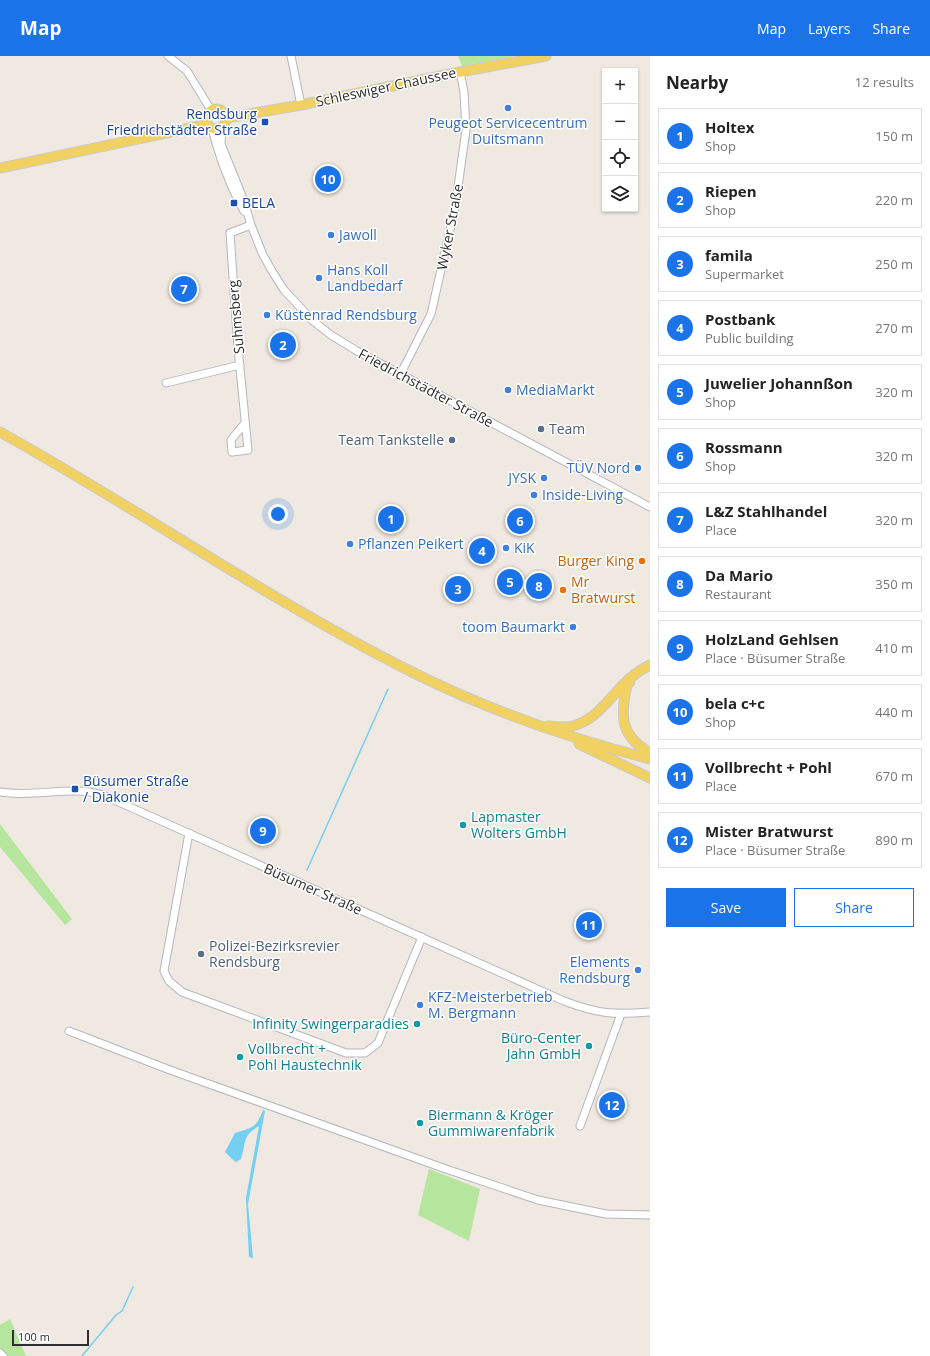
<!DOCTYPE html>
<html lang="en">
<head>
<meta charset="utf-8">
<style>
	:root { --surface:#fff; --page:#f2f2f2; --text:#222; --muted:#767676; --line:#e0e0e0; --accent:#1a73e8 }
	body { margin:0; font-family:"Open Sans",sans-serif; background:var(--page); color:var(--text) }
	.controls { position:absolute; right:12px; top:12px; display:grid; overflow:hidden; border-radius:0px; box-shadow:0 1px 3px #0004 }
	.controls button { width:36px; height:36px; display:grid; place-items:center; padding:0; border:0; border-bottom:1px solid var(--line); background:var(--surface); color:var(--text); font:20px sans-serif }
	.scale { position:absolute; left:12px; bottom:10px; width:77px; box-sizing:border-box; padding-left:4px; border:2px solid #2e2e2e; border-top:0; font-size:11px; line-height:14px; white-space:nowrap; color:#2e2e2e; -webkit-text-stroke:3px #fff; paint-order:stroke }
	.you { position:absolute; left:278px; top:458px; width:14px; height:14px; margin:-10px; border:3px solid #fff; border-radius:50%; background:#1a73e8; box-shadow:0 0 0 6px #1a73e833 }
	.badge { display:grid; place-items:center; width:26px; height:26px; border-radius:50%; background:var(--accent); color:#fff; font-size:13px; font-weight:700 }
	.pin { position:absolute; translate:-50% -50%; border:2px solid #fff; box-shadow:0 1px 4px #0006 }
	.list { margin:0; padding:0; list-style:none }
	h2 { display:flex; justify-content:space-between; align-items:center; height:52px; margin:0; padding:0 16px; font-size:17px }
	h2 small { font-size:13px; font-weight:400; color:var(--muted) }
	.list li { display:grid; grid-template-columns:26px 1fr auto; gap:12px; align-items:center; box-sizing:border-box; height:56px; margin:0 8px 8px; padding:0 8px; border:1px solid var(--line); border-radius:0px }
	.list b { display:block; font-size:15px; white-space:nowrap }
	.list p { margin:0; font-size:13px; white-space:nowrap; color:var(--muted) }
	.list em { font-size:13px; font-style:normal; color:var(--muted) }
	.actions { display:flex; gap:8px; padding:12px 16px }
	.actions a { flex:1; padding:9px 0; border:1px solid var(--accent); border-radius:0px; text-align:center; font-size:14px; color:var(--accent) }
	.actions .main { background:var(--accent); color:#fff }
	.icon { flex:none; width:22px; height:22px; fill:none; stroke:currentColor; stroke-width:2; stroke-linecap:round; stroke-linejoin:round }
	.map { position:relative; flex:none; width:650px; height:1300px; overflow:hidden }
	header { display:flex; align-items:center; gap:24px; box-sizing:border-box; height:56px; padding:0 20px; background:var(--accent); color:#fff }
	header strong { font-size:19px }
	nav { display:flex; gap:22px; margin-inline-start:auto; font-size:14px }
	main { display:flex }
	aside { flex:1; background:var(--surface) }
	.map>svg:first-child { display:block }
	.green { fill:#b6e59e }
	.water { fill:#75cff0 }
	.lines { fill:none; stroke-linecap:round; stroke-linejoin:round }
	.stream { stroke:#75cff0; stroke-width:1.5 }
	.minor-casing { stroke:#b4b7c1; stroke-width:9 }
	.major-casing { stroke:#c9c9c9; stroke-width:11 }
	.minor { stroke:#fff; stroke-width:7 }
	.major { stroke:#f2d163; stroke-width:9 }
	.shop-dot { fill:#3f7fe0; stroke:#fff; stroke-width:1.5 }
	.transit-dot { fill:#1a4fb4; stroke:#fff; stroke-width:1.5 }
	.service-dot { fill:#5c6f8a; stroke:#fff; stroke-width:1.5 }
	.food-dot { fill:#e8710a; stroke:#fff; stroke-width:1.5 }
	.culture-dot { fill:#0f9aa8; stroke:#fff; stroke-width:1.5 }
	.labels { text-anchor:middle; stroke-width:3; stroke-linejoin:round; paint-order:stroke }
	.street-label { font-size:14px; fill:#2e2e2e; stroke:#fff }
	.transit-label { font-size:14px; fill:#164399; stroke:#fff; text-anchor:start }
	.shop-label { font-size:14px; fill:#366cbe; stroke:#fff; text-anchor:start }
	.service-label { font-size:14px; fill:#4e5e75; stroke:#fff; text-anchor:start }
	.food-label { font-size:14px; fill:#c56008; stroke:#fff; text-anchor:end }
	.culture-label { font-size:14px; fill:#0d838f; stroke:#fff; text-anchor:start }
</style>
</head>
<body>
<header>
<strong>Map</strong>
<nav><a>Map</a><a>Layers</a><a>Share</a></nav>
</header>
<main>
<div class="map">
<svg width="650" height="1300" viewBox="0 0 650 1300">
	<rect width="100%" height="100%" fill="#efe9e1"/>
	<path class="green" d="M458,0h57l-53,10z
		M0,768l72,95 -7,6 -65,-78z
		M429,1113l51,20 -11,52 -51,-26z
		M10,1263l16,37h-20l-6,-5v-26z"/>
	<path class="water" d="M263,1054l2,1 -17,93 5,54 -4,-1 -3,-59 13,-72c-18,11 -12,15 -18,33l-5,3 -3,-2 -8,-8 10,-19c18,-6 21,-5 28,-23z"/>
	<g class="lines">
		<path class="stream" d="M307,814l81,-181
			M82,1300l34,-41 6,-4 11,-24"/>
		<g class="minor-casing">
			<path id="minor" d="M168,0l19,15 24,39
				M291,0l10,49
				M222,71l-1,17 23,57 7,24 12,30 9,16 12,19 29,31 18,14 26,16 293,156
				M212,73c7,26 19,59 32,82
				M400,319l31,-61 24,-106 11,-78 -2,-38 -4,-20
				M166,327l74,-18
				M245,367l-14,17 1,12 16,-2 -10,-102 -8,-115 21,-8
				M0,736c34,6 70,-7 103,3l461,206c34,13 50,14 86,11
				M189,777l-25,138 5,10 13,11 164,61h19l13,-10 44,-106
				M69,975l101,39 276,99 92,31 68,14 44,1
				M580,1070l41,-112
				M0,1297l3,3"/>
		</g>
		<g class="major-casing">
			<path id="major" d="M206 63a10 10 0 1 1 20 0a10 10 0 1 1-20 0Z
				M226,62l75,-13 159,-33 86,-16
				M0,112l199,-42 7,-3
				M0,376c139,77 270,169 412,240 76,38 156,66 238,87
				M630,626l-3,3c-7,31 -7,51 23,68
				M548,670c8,1 17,2 25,0 22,-6 35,-26 50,-41 8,-9 17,-15 27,-20
				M579,688l71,34"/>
		</g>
		<use href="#minor" class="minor"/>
		<use href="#major" class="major"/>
	</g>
	<g class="shop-dot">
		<circle cx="508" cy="52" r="4"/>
		<circle cx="331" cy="179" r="4"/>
		<circle cx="319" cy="222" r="4"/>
		<circle cx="267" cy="259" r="4"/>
		<circle cx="508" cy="334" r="4"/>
		<circle cx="638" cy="412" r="4"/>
		<circle cx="544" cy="422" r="4"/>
		<circle cx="534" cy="439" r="4"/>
		<circle cx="350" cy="488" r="4"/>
		<circle cx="506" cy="492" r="4"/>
		<circle cx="573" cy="571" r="4"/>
		<circle cx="638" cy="914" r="4"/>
		<circle cx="420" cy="949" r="4"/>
	</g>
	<g class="transit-dot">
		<rect x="261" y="62" width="8" height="8" rx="2"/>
		<rect x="230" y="143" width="8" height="8" rx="2"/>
		<rect x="71" y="729" width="8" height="8" rx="2"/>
	</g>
	<g class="service-dot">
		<circle cx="541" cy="373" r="4"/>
		<circle cx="452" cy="384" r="4"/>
		<circle cx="201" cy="898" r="4"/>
	</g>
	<g class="food-dot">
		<circle cx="642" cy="505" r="4"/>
		<circle cx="563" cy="534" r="4"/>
	</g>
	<g class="culture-dot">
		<circle cx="463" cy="769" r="4"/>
		<circle cx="417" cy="968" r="4"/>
		<circle cx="589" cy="990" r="4"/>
		<circle cx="240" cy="1001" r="4"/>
		<circle cx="420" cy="1067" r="4"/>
	</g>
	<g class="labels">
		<g class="street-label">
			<text transform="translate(386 31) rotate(-12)" y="5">Schleswiger Chaussee</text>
			<text transform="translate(450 171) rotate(-79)" y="5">Wyker Straße</text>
			<text transform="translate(236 261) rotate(-95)" y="5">Suhmsberg</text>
			<text transform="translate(426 332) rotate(28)" y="5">Friedrichstädter Straße</text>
			<text transform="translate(313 833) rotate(24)" y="5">Büsumer Straße</text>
		</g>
		<g class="transit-label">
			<text x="257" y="63" text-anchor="end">Rendsburg<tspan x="257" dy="16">Friedrichstädter Straße</tspan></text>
			<text x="242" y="152">BELA</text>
			<text x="83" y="730">Büsumer Straße<tspan x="83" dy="16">/ Diakonie</tspan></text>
		</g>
		<g class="shop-label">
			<text x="508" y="72" text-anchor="middle">Peugeot Servicecentrum<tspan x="508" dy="16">Duitsmann</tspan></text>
			<text x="339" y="184">Jawoll</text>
			<text x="327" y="219">Hans Koll<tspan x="327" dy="16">Landbedarf</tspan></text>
			<text x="275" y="264">Küstenrad Rendsburg</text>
			<text x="516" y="339">MediaMarkt</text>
			<text x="630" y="417" text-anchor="end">TÜV Nord</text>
			<text x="536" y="427" text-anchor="end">JYSK</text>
			<text x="542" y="444">Inside-Living</text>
			<text x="358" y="493">Pflanzen Peikert</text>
			<text x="514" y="497">KiK</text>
			<text x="565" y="576" text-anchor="end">toom Baumarkt</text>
			<text x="630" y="911" text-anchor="end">Elements<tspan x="630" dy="16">Rendsburg</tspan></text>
			<text x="428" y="946">KFZ-Meisterbetrieb<tspan x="428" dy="16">M. Bergmann</tspan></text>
		</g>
		<g class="service-label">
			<text x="549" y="378">Team</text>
			<text x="444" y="389" text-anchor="end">Team Tankstelle</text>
			<text x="209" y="895">Polizei-Bezirksrevier<tspan x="209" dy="16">Rendsburg</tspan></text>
		</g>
		<g class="food-label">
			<text x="634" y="510">Burger King</text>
			<text x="571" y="531" text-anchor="start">Mr<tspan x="571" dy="16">Bratwurst</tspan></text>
		</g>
		<g class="culture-label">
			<text x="471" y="766">Lapmaster<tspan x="471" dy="16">Wolters GmbH</tspan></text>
			<text x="409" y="973" text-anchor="end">Infinity Swingerparadies</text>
			<text x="581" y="987" text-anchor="end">Büro-Center<tspan x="581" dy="16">Jahn GmbH</tspan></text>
			<text x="248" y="998">Vollbrecht +<tspan x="248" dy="16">Pohl Haustechnik</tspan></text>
			<text x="428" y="1064">Biermann &amp; Kröger<tspan x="428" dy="16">Gummiwarenfabrik</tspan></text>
		</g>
	</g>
</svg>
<div class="controls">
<button>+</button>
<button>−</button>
<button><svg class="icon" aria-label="locate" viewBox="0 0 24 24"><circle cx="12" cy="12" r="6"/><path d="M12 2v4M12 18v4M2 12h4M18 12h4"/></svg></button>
<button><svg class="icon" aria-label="layers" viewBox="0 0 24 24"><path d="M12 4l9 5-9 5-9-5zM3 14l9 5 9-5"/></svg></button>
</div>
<div class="scale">100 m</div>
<div class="you"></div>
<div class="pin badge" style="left:391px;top:463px">1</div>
<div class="pin badge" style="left:283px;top:289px">2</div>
<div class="pin badge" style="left:458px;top:533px">3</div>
<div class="pin badge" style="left:482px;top:495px">4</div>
<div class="pin badge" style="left:510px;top:526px">5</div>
<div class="pin badge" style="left:520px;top:465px">6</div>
<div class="pin badge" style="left:184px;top:233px">7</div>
<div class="pin badge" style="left:539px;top:530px">8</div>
<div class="pin badge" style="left:263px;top:775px">9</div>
<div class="pin badge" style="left:328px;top:123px">10</div>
<div class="pin badge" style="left:589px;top:869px">11</div>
<div class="pin badge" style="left:612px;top:1049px">12</div>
</div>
<aside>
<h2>Nearby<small>12 results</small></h2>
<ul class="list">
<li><span class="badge">1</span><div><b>Holtex</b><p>Shop</p></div><em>150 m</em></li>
<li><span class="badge">2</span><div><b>Riepen</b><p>Shop</p></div><em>220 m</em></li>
<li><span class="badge">3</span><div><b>famila</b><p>Supermarket</p></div><em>250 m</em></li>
<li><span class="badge">4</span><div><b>Postbank</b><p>Public building</p></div><em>270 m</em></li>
<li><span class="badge">5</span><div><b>Juwelier Johannßon</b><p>Shop</p></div><em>320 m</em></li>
<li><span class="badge">6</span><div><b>Rossmann</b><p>Shop</p></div><em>320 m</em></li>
<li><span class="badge">7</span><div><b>L&amp;Z Stahlhandel</b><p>Place</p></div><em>320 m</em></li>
<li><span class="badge">8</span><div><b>Da Mario</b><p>Restaurant</p></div><em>350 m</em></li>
<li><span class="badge">9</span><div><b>HolzLand Gehlsen</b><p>Place · Büsumer Straße</p></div><em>410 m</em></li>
<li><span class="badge">10</span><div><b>bela c+c</b><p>Shop</p></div><em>440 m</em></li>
<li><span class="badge">11</span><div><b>Vollbrecht + Pohl</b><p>Place</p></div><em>670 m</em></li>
<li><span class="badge">12</span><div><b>Mister Bratwurst</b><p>Place · Büsumer Straße</p></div><em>890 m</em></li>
</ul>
<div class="actions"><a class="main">Save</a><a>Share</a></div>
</aside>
</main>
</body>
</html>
